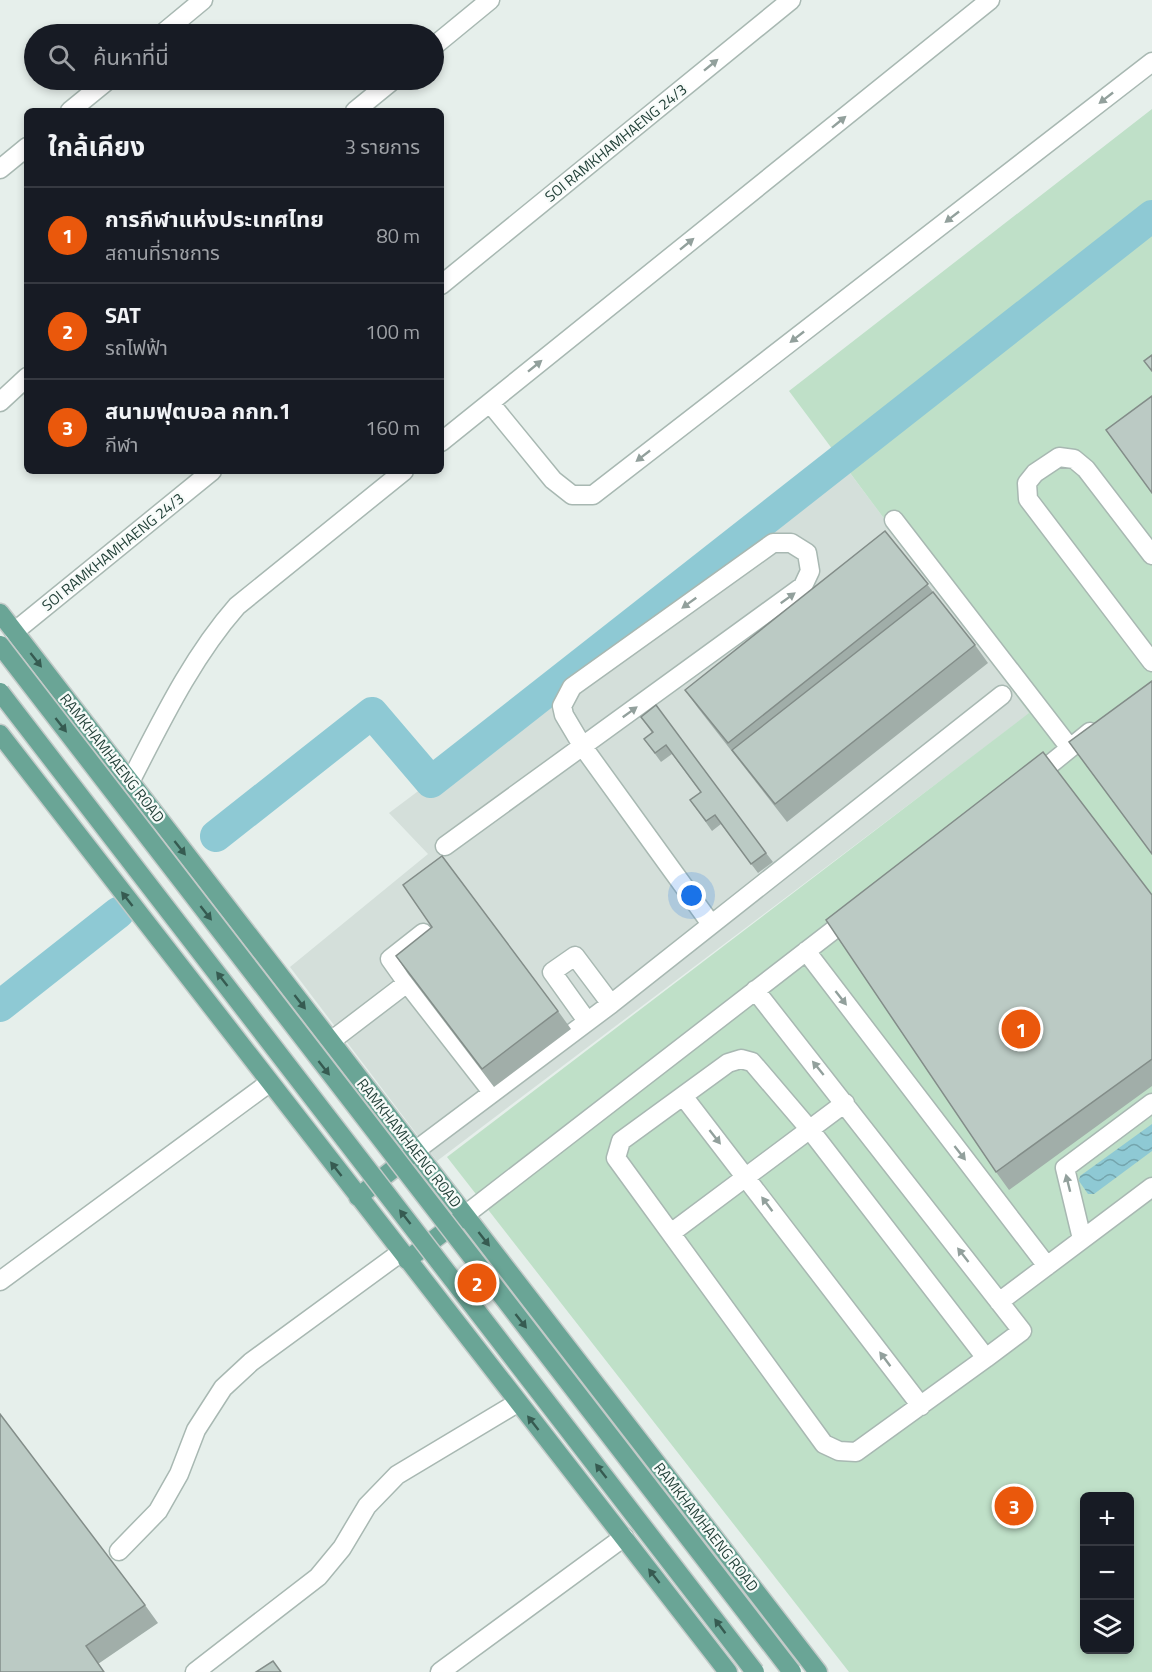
<!DOCTYPE html>
<html lang="th">
<head>
<meta charset="utf-8">
<style>
	:root { --surface:#171b24; --page:#242831; --text:#f1f3f6; --muted:#9ea1a6; --line:#363941; --accent:#ea580c }
	body { margin:0; font-family:"Titillium Web","Noto Sans Thai",sans-serif; background:var(--page); color:var(--text) }
	.controls { position:absolute; right:18px; bottom:18px; display:grid; overflow:hidden; border-radius:9px; box-shadow:0 3px 9px #0003 }
	.controls button { width:54px; height:54px; display:grid; place-items:center; padding:0; border:0; border-bottom:2px solid var(--line); background:var(--surface); color:var(--text); font:30px sans-serif }
	.you { position:absolute; left:692px; top:896px; width:21px; height:21px; margin:-15px; border:4px solid #fff; border-radius:50%; background:#1a73e8; box-shadow:0 0 0 9px #1a73e833 }
	.badge { display:grid; place-items:center; width:39px; height:39px; border-radius:50%; background:var(--accent); color:#fff; font-size:20px; font-weight:700 }
	.pin { position:absolute; translate:-50% -50%; border:3px solid #fff; box-shadow:0 2px 6px #0006 }
	.list { margin:0; padding:0; list-style:none }
	h2 { display:flex; justify-content:space-between; align-items:center; height:78px; margin:0; padding:0 24px; font-size:26px }
	h2 small { font-size:20px; font-weight:400; color:var(--muted) }
	.list li { display:grid; grid-template-columns:39px 1fr auto; gap:18px; align-items:center; box-sizing:border-box; height:96px; padding:0 24px; border-top:2px solid var(--line) }
	.list b { display:block; font-size:22px; white-space:nowrap }
	.list p { margin:0; font-size:20px; white-space:nowrap; color:var(--muted) }
	.list em { font-size:20px; font-style:normal; color:var(--muted) }
	.icon { flex:none; width:33px; height:33px; fill:none; stroke:currentColor; stroke-width:2; stroke-linecap:round; stroke-linejoin:round }
	.map { position:relative; flex:none; width:1152px; height:1672px; overflow:hidden }
	.search { position:absolute; background:var(--surface); box-shadow:0 3px 9px #0003; left:24px; top:24px; width:420px; height:66px; display:flex; align-items:center; gap:15px; box-sizing:border-box; padding:0 21px; border-radius:33px; color:var(--muted); font-size:22px }
	.panel { position:absolute; background:var(--surface); box-shadow:0 3px 9px #0003; left:24px; top:108px; width:420px; height:366px; border-radius:9px }
	.map>svg:first-child { display:block }
	.built { fill:#d4dfda }
	.pitch { fill:#bfe0c8; fill-rule:evenodd }
	.water { fill:url(#water-waves) }
	.lines { fill:none; stroke-linecap:round; stroke-linejoin:round }
	.canal { stroke:#8ec9d4; stroke-width:32 }
	.minor-casing { stroke:#a8b8b2; stroke-width:21 }
	.major-casing { stroke:#c2cac8; stroke-width:21 }
	.minor { stroke:#fff; stroke-width:18 }
	.major { stroke:#6aa596; stroke-width:18 }
	.major-bridge-casing { stroke:#c2cac8; stroke-width:21; stroke-linecap:butt }
	.major-bridge { stroke:#6aa596; stroke-width:18 }
	.wall { fill:#a1aea9 }
	.building { fill:#bbcac4; stroke:#838d89; stroke-width:1.5 }
	.oneway { fill:#92a09c }
	.oneway2 { fill:#365b51 }
	.labels { text-anchor:middle; stroke-width:4.5; stroke-linejoin:round; paint-order:stroke }
	.street-label { font-size:15px; fill:#24423a; stroke:#f7fbf9 }
</style>
</head>
<body>
<div class="map">
<svg width="1152" height="1672" viewBox="0 0 1152 1672">
	<defs>
		<pattern id="water-waves" width="16" height="10" patternUnits="userSpaceOnUse" patternTransform="scale(1.5)"><rect width="16" height="10" fill="#8ec9d4"/><path d="M0 5q4-4 8 0t8 0" fill="none" stroke="#74a5ad"/></pattern>
	</defs>
	<rect width="100%" height="100%" fill="#e6efeb"/>
	<path class="built" d="M847,469l183,244 -593,448 -147,-194 138,-113 -39,-41z"/>
	<path class="pitch" d="M1152,109v1563h-303l-402,-515 582,-444 -240,-322zM1084,1496h46v154h-46z"/>
	<path class="water" d="M1152,1124v27l-58,43h-6l-9,-13 1,-5z"/>
	<g class="lines">
		<path class="canal" d="M216,836l156,-123 59,69 721,-566
			M0,1006l118,-93"/>
		<g class="minor-casing">
			<path id="minor" d="M162,34l41,-34
				M434,46l56,-46
				M70,111l38,-31
				M355,111l38,-31
				M0,169l27,-22
				M441,285l350,-285
				M0,402l27,-25
				M490,403l63,77 19,15h21l559,-433
				M441,442l549,-442
				M894,520l176,228
				M1152,555l-66,-86 -12,-10 -15,-2 -24,16 -8,10 1,16 124,163
				M14,632l198,-161
				M1032,779l58,-47
				M130,782c31,-60 62,-125 107,-176l167,-135
				M445,846l358,-260 7,-15 -3,-18 -16,-10h-18l-201,144 -10,19 2,9 19,32 128,177
				M806,951l241,315
				M407,983l85,109
				M755,990l267,341 -36,27
				M587,1021l-35,-49 23,-16 36,48
				M331,1041l76,-58 -17,-24 33,-26
				M741,1059l11,3 59,69 175,227 -130,94 -17,-1 -15,-7 -208,-286 5,-17 107,-78z
				M683,1096l238,310
				M415,1151l196,-147 391,-309
				M465,1215l388,-300
				M671,1233l174,-130
				M1082,1239l-17,-71 87,-65
				M0,1281l269,-198
				M999,1302l153,-115
				M119,1551l39,-40 21,-37 17,-44 27,-42 28,-26 149,-109
				M195,1672l123,-95 24,-29 25,-42 30,-31 120,-72
				M440,1672l184,-135"/>
		</g>
		<g class="major-casing">
			<path id="major" d="M0,613l818,1059
				M0,734l728,938
				M358,1197l54,-43
				M407,1260l55,-42"/>
		</g>
		<use href="#minor" class="minor"/>
		<use href="#major" class="major"/>
		<g class="major-bridge-casing">
			<path id="major-bridge" d="M0,645l792,1027
				M0,692l755,980"/>
		</g>
		<use href="#major-bridge" class="major-bridge"/>
	</g>
	<path class="wall" d="M885,531l90,114 13,18 -201,159 -89,-114 -13,-18z
		M1152,681v173l-83,-112z
		M641,717l125,136 7,9 -15,11 -37,-49 -9,7 -22,-31 11,-7 -29,-39 -11,8 -17,-23 8,-6z
		M1152,895v191l-143,104 -13,-18z
		M396,956l162,55 13,18 -77,58 -86,-113z
		M145,1605l13,18 -60,41 -98,8z"/>
	<path class="building" d="M1152,355v16l-8,-10z
		M1152,396v97l-46,-63z
		M885,531l43,53 -200,159 -43,-53z
		M933,592l42,53 -200,159 -43,-54z
		M1152,681v173l-83,-112z
		M656,705l110,148 -15,11 -36,-49 -9,6 -16,-21 11,-8 -35,-47 -11,8 -11,-14 9,-7 -12,-15z
		M1043,752l109,143v164l-156,113 -170,-252z
		M442,856l116,155 -76,58 -86,-113 36,-29 -29,-42z
		M0,1414l145,191 -59,41 18,26h-104z
		M273,1661l8,11h-25z"/>
	<defs><path id="oneway-solid" d="M-6-.8H1V-3.2L6.5 0L1 3.2V.8H-6Z" transform="scale(1.5)"/></defs>
	<g class="oneway">
		<use href="#oneway-solid" transform="translate(711 65) rotate(-39)"/>
		<use href="#oneway-solid" transform="translate(1106 98) rotate(142)"/>
		<use href="#oneway-solid" transform="translate(839 122) rotate(-39)"/>
		<use href="#oneway-solid" transform="translate(952 217) rotate(142)"/>
		<use href="#oneway-solid" transform="translate(687 244) rotate(-39)"/>
		<use href="#oneway-solid" transform="translate(797 337) rotate(142)"/>
		<use href="#oneway-solid" transform="translate(535 366) rotate(-39)"/>
		<use href="#oneway-solid" transform="translate(643 456) rotate(142)"/>
		<use href="#oneway-solid" transform="translate(788 598) rotate(-36)"/>
		<use href="#oneway-solid" transform="translate(689 603) rotate(144)"/>
		<use href="#oneway-solid" transform="translate(630 712) rotate(-36)"/>
		<use href="#oneway-solid" transform="translate(841 998) rotate(52)"/>
		<use href="#oneway-solid" transform="translate(818 1068) rotate(-129)"/>
		<use href="#oneway-solid" transform="translate(715 1137) rotate(52)"/>
		<use href="#oneway-solid" transform="translate(960 1153) rotate(52)"/>
		<use href="#oneway-solid" transform="translate(1068 1183) rotate(-104)"/>
		<use href="#oneway-solid" transform="translate(767 1204) rotate(-127)"/>
		<use href="#oneway-solid" transform="translate(963 1255) rotate(-128)"/>
		<use href="#oneway-solid" transform="translate(885 1359) rotate(-127)"/>
	</g>
	<g class="oneway2">
		<use href="#oneway-solid" transform="translate(36 660) rotate(52)"/>
		<use href="#oneway-solid" transform="translate(61 725) rotate(52)"/>
		<use href="#oneway-solid" transform="translate(180 848) rotate(52)"/>
		<use href="#oneway-solid" transform="translate(127 899) rotate(-128)"/>
		<use href="#oneway-solid" transform="translate(206 913) rotate(52)"/>
		<use href="#oneway-solid" transform="translate(222 979) rotate(-128)"/>
		<use href="#oneway-solid" transform="translate(300 1002) rotate(52)"/>
		<use href="#oneway-solid" transform="translate(324 1068) rotate(52)"/>
		<use href="#oneway-solid" transform="translate(336 1169) rotate(-128)"/>
		<use href="#oneway-solid" transform="translate(405 1217) rotate(-128)"/>
		<use href="#oneway-solid" transform="translate(484 1239) rotate(52)"/>
		<use href="#oneway-solid" transform="translate(521 1321) rotate(52)"/>
		<use href="#oneway-solid" transform="translate(533 1423) rotate(-128)"/>
		<use href="#oneway-solid" transform="translate(601 1471) rotate(-128)"/>
		<use href="#oneway-solid" transform="translate(654 1576) rotate(-128)"/>
		<use href="#oneway-solid" transform="translate(720 1626) rotate(-127)"/>
	</g>
	<g class="labels">
		<g class="street-label">
			<text transform="translate(616 143) rotate(-39)" y="5">SOI RAMKHAMHAENG 24/3</text>
			<text transform="translate(113 552) rotate(-39)" y="5">SOI RAMKHAMHAENG 24/3</text>
			<text transform="translate(112 758) rotate(52)" y="5">RAMKHAMHAENG ROAD</text>
			<text transform="translate(409 1143) rotate(52)" y="5">RAMKHAMHAENG ROAD</text>
			<text transform="translate(706 1527) rotate(52)" y="5">RAMKHAMHAENG ROAD</text>
		</g>
	</g>
</svg>
<div class="controls">
<button>+</button>
<button>−</button>
<button><svg class="icon" aria-label="layers" viewBox="0 0 24 24"><path d="M12 4l9 5-9 5-9-5zM3 14l9 5 9-5"/></svg></button>
</div>
<div class="you"></div>
<div class="pin badge" style="left:1021px;top:1029px">1</div>
<div class="pin badge" style="left:477px;top:1283px">2</div>
<div class="pin badge" style="left:1014px;top:1506px">3</div>
<div class="search"><svg class="icon" aria-label="search" viewBox="0 0 24 24"><circle cx="10" cy="10" r="6"/><path d="M15 15l6 6"/></svg>ค้นหาที่นี่</div>
<section class="panel">
<h2>ใกล้เคียง<small>3 รายการ</small></h2>
<ul class="list">
<li><span class="badge">1</span><div><b>การกีฬาแห่งประเทศไทย</b><p>สถานที่ราชการ</p></div><em>80 m</em></li>
<li><span class="badge">2</span><div><b>SAT</b><p>รถไฟฟ้า</p></div><em>100 m</em></li>
<li><span class="badge">3</span><div><b>สนามฟุตบอล กกท.1</b><p>กีฬา</p></div><em>160 m</em></li>
</ul>
</section>
</div>
</body>
</html>
